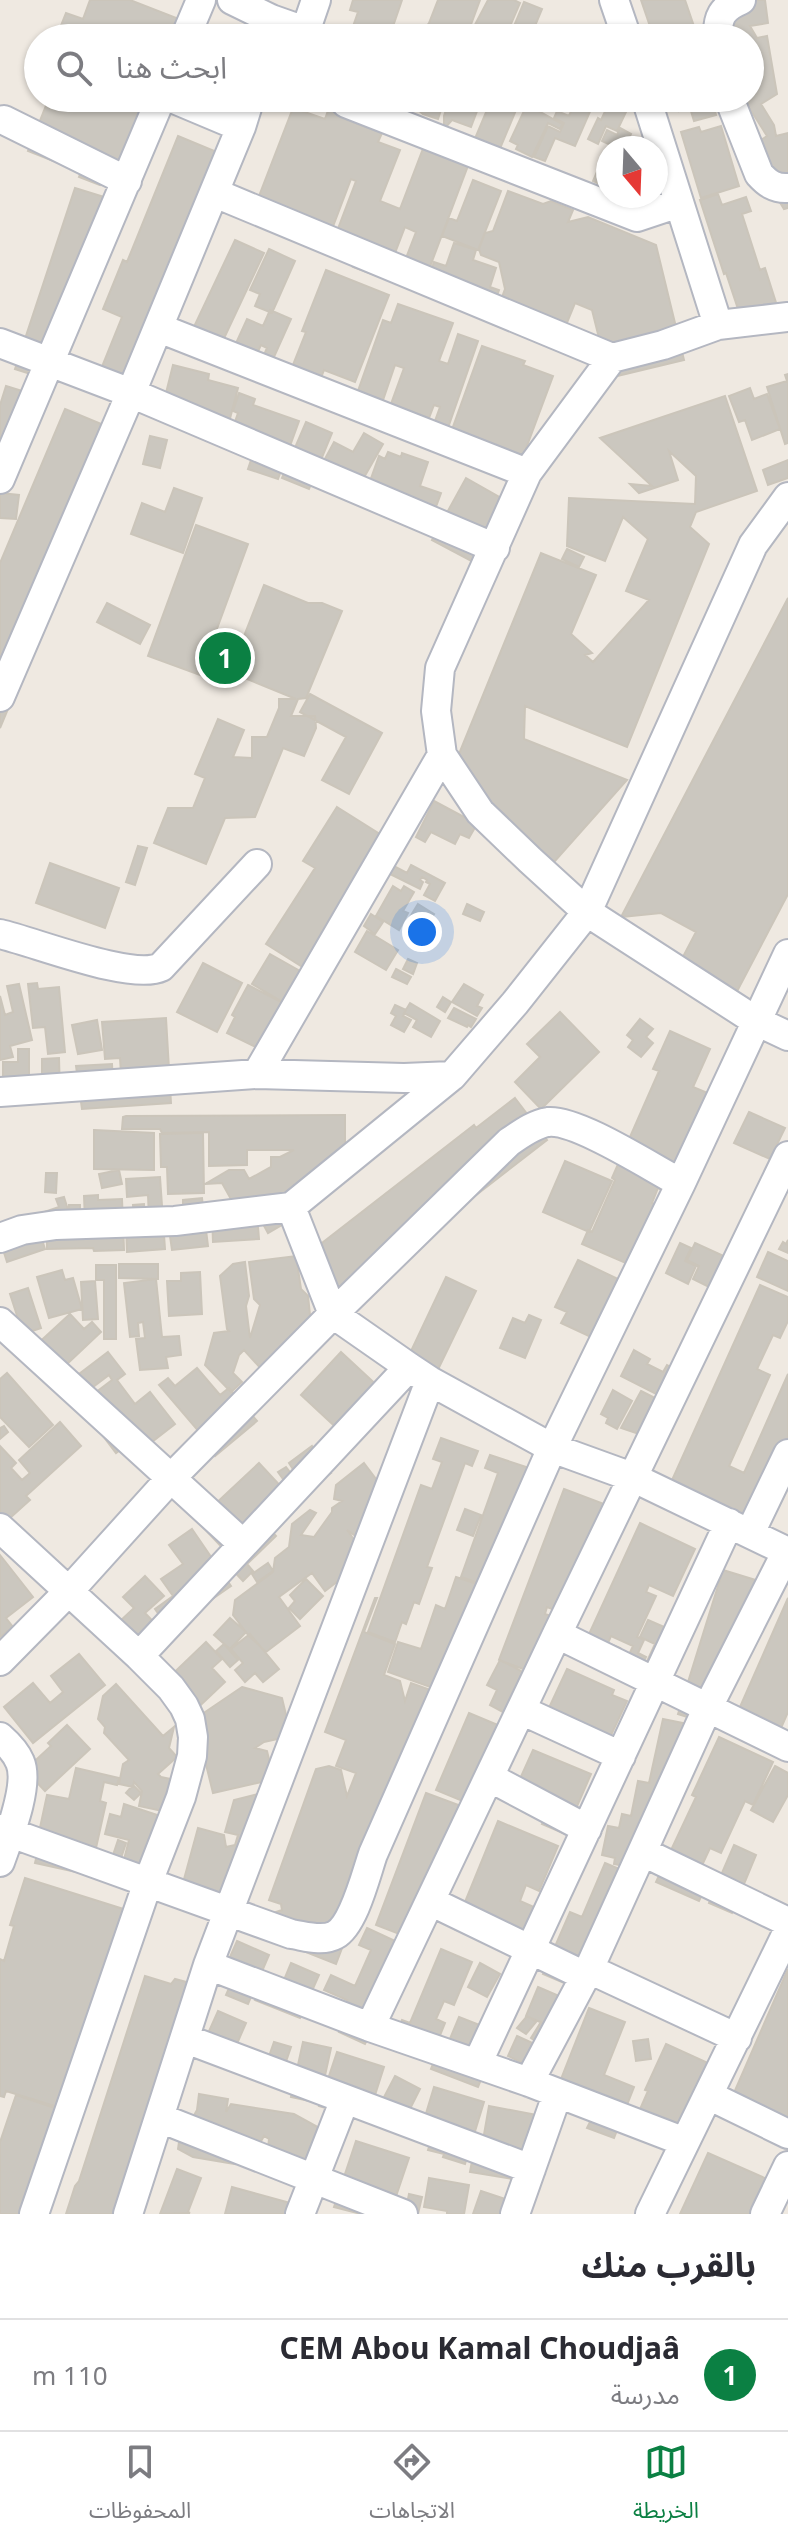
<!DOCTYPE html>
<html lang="ar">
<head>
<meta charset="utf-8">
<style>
	:root { --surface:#fff; --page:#f2f2f3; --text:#2b2b33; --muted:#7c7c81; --line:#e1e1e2; --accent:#0b8043 }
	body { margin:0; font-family:"Noto Sans","Noto Sans Arabic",sans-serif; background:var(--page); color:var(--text); direction:rtl }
	.compass { position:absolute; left:596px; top:136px; width:72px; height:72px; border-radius:50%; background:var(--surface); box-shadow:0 2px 6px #0004; rotate:161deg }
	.you { position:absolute; left:422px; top:932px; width:28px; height:28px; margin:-20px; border:6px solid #fff; border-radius:50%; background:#1a73e8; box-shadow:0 0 0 12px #1a73e833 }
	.badge { display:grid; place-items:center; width:52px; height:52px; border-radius:50%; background:var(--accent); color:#fff; font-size:26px; font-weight:700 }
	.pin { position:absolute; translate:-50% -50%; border:4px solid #fff; box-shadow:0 2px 8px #0006 }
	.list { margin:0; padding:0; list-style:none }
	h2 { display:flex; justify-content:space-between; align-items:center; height:104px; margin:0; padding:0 32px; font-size:34px }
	h2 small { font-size:26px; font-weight:400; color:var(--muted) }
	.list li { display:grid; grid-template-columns:52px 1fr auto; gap:24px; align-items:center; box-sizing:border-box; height:112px; padding:0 32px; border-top:2px solid var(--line) }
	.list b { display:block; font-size:30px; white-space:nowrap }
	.list p { margin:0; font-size:26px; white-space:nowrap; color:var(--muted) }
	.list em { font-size:26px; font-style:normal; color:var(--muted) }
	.icon { flex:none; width:44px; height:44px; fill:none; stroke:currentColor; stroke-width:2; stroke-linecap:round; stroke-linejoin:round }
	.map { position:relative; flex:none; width:788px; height:2214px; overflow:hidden; direction:ltr }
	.search { position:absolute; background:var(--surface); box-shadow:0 2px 6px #0004; left:24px; right:24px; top:24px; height:88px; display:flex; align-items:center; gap:20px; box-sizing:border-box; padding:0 28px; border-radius:44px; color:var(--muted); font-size:30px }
	.sheet { height:216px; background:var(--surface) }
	nav { display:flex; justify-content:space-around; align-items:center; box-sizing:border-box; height:112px; border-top:2px solid var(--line); background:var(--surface); font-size:22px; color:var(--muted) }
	nav a { display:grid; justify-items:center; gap:4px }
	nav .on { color:var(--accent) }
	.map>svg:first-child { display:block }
	.building { fill:#cbc7bf; stroke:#cbc5ba; stroke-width:2 }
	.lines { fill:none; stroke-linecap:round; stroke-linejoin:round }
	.minor-casing { stroke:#b4b7c1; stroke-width:32 }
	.minor { stroke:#fff; stroke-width:28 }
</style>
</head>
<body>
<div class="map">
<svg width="788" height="2214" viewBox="0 0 788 2214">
	<rect width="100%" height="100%" fill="#efe9e1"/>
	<path class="building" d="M90,0h40l67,26 -4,12h-137l10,-25 17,6z
		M353,0h49l-13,38h-40l9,-26 -8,-2z
		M438,0h42l-14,38h-49l12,-15z
		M488,0h26l6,3 -15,35h-37z
		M641,0h44l13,38h-44z
		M724,0h41l3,23 -18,3 7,12 10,-2 10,58 -16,10 13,21 2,11 12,-3v75l-4,1 -20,-33 -6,-34 9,-6 -24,-38h7v-60h-25l11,-7 -10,-16z
		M524,2l18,7 -12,29h-21z
		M49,98h118l-16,39 -51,48 -21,-8 2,-5 -53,-21z
		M404,98h41l-7,21 -15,-5 -6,-5 -18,1z
		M450,98h32l-11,29 -19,-7 -8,9v-13z
		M492,98h29l-22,53 -25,-10z
		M530,98h15l-2,3 -3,-2 -5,10 27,15 -2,5 -12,-6 -16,34 -16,-8 2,-4 -8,-4z
		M675,98h37l4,17 -22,6 -4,-13 -11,3z
		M576,100l16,7 -17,39 -20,-8 -10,23 -11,-4 14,-31 12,6 4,-9 -10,-5 3,-7 12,5z
		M609,103l17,9 -9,19 -11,-5 -8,18 -10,-5 10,-21 3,2z
		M330,105l20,7 -3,8 35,13 -4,9 22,8 -20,51 20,8 24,-63 45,17 -47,125 -24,-9 18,-47 -11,-5 -20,52 -32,-12 6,-15 -26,-10 23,-61 -5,-2 -22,58 -75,-28 39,-101 32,11z
		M721,126l18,60 -38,12 -20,-66 18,-5 2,5z
		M620,128l11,6 -7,14h-7l-15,-7 5,-11 10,5z
		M178,136l46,19 -104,245 -27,-11 29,-72 -19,-8 20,-49 4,2z
		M603,158l5,2v28l-15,-7z
		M473,180l28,11 -23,59 -36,-14 7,-18 8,3z
		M75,188l45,14 -67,179 -38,-12z
		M508,191l35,13 8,-3 22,9 -5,12 20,-5 68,28 28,115 -75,18 -17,-68 -17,-7 -18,44 -34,-20 -3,8 -28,-11 13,-35 -6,-27 -18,-7 -2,-6 6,-16 8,-2z
		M718,194l4,11 24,-8 5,14 -9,3 18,56 5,-2 15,47 -36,12 -18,-54 -2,1 -24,-74z
		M235,240l29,13 -52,111 -29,-14z
		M454,243l22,7 -3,10 23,8 -6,19 9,3 -10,27 -65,-26 10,-29 12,4z
		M269,249l26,12 -23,52 -17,-7 5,-12 -10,-4z
		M326,270l63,25 -34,87 -31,-12 -8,21 -29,-11 19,-48 -4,-1z
		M398,304l55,19 -14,38 9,3 10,-30 20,7 -38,110 -14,-5 14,-39 -6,-2 -5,13 -38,-14 13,-36 -9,-3 -16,47 -27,-4 31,-88 8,3z
		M270,310l21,9 -26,58 -9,-4 11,-25 -6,-3 -13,27 -21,-9 20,-44 16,7z
		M482,346l43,15 -2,4 30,11 -38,102 -71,-26z
		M173,365l36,9 -1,6 30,8 -11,42 -66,-17z
		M788,374v69l-3,1 -18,-57 20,-6 -2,-6z
		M6,386l32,10 -33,97 -5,-1v-87z
		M750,388l4,11 13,-5 13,35 -28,11 -7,-20 -6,2 -10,-26z
		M239,393l16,6 -2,6 46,16 -21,58 -30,-10 6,-18 -26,-9 10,-29 -5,-2z
		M725,396l32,95 -61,21 -6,15 19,17 -82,203 -102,-41 -1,33 103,41 -73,82 -102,-91 89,-218 55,22 -25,59 21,19 -7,2 8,7 56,-62 -23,-9 22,-52 -25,-22 -18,44 -38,-15 2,-48 126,6 1,-28 -27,-25 9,29 -39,13 -9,-9 22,2 -52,-48z
		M65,409l58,24 -123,295v-165z
		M306,422l26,11 -23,56 -27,-11z
		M364,433l19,11 -25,44 -38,-20 14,-26 19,10z
		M150,436l17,4 -7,28 -17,-4z
		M388,452l13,5 1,-4 26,9 -8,24 21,7 -11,30 -61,-39 10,-28 6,3z
		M788,460v18l-20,7 -5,-15z
		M466,478l42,24 -33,61 -43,-23z
		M174,488l28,10 -19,55 -52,-19 11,-31 23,9z
		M0,493l19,2 -3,24 -16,-1z
		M196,525l52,19 -48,131 -52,-19z
		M567,549l17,8 -5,10 -17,-8z
		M264,585l44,18h14l20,8 -36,87 -8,1 -7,17h24l1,12 -12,28 -21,-8 -28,69 -30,1 -19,46 -52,-21 14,-35h25l12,-30 -10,-4 23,-55 26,11 -11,27 19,1v-21h15l12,-29v-9h17l-66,-27z
		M788,598v296l-56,107 -57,-29 21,-40 -35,-19 -40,4z
		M107,603l43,22 -10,19 -43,-22z
		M310,694l72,39 -33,61 -27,-14 24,-43 -46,-25z
		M434,801l43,23 -8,14 -9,-4 -5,10 -24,-12 -6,10 -9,-5z
		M337,807l54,34 -82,130 -43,-27 49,-76 -12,-7z
		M138,846l9,2 -12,37 -9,-3z
		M50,863l69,25 -14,40 -69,-25z
		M411,865l34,18 -10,18 -11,-6 6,-11 -4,-2 1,-2 -5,-3 -2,3 3,2 -3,7 -30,-15 4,-8 13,7z
		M393,886l8,5 3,-5 10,6 -11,19 5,2 -9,17 -23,-14z
		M418,904l16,10 -11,18 -16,-10z
		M467,904l17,8 -4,9 -17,-7z
		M371,914l12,8 -8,12 -11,-8z
		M367,931l31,19 -12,20 -31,-18z
		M270,954l39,22 -18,31 -39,-23z
		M408,959l9,4 -4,11 -10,-5z
		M203,963l39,20 -25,49 -40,-20z
		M396,969l15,8 -4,7 -15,-7z
		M37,983l1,6 21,-2 6,65 -17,2 -3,-27 -12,1 -5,-44z
		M19,984l13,56 -22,6 3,11 -13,3v-64l5,19 8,-3 -6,-26z
		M464,984l19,11 -6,11 5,2 -5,8 -25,-14z
		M248,985l45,23 -27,44 -39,-19 8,-16 -3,-2z
		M443,997l8,5 -6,10 -8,-5z
		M410,1003l30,18 -9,16 -18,-10 4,-7 -13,-7z
		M395,1005l11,5 -3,6 8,4 -7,12 -13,-7 5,-9 -5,-3z
		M454,1008l22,11 -5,8 -3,-2 -1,2 -19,-9z
		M560,1012l39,40 -58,57 -26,-27 25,-25 -13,-13z
		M166,1018l5,85 -89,6 -6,-43 36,-2 1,17 9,8 -2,-31 -15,1 -3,-37z
		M640,1019l13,10 -7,8 7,6 -12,14 -13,-10 5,-7 -6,-5z
		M97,1020l5,30 -24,4 -6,-29z
		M670,1031l40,18 -17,38 17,7 -43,98 -9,-4 -6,15 3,1 -27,60 -46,-20 6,-14 4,2 23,-52 -3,-2 47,-107 -6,-2z
		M18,1049h11v27h13v-17l17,-1 1,35 -57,10v-41h15z
		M515,1098l32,42 -121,94 -84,73 -38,-50 170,-132 2,3z
		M749,1112l36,16 -15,31 -36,-16z
		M345,1115v62l-51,41 -26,15 -18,-33 -18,1 -10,-18 -17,1 24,-14h15l5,9 22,-12v-10h9l14,-7h-47v15l-38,1v-34l-47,1 -2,-4h-38l1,-12 3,-1z
		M94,1130l60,3v37l-60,-1z
		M203,1133l1,60 -36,1 -1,-27h-6l-1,-33z
		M565,1161l47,20 -23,51 -46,-20z
		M119,1170l3,14 -20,4 -3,-14z
		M46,1173h11l-1,20 -11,-1z
		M160,1177l5,72 -38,3 -1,-29 8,-1 -1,-17 11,-1 1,15h4l-1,-24 -21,2 -1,-18z
		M98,1195v5l24,-1 2,51 -30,1 -1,-3 -46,1v-17l38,-11 -1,-25z
		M64,1197l5,16 -29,20 5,16 -38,13 -7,-22v-13l59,-20 -3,-8z
		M202,1198l6,48 -36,4 -2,-14 13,-1v-35z
		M256,1202l3,37 -46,3 -1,-27z
		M69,1205h11v13l-11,-1z
		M788,1240v13l-9,-4 4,-7 3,2z
		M680,1243l11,5 -6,13 11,5 -8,18 -22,-11z
		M695,1243l33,15 -15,31 -20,-10 6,-13 -12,-6z
		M768,1252l20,9v30l-31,-14z
		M296,1256l5,33 7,7 2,19 -2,7 -43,51 -21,-23 -5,5 -6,18 9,9 -11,10 -26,-27 9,-32 15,-2 -2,-2 -7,-53 13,-12 12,-2 4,34 -3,10 4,32 10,-33 -6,-6 -5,-37z
		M578,1260l42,20 -27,58 -32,-15 6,-11 -12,-5z
		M119,1264h39v15l-39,-1z
		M96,1265h20v74h-12v-59h-8z
		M62,1270l3,10 8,-2 9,31 -33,9 -12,-41z
		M200,1272l2,42 -33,2 -2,-35h14v-8z
		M446,1277l30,14 -44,91 -29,-14z
		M156,1279l6,58 17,-1 2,19 -15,2 2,11 -28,2 -4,-31 9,-1 -2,-16 -5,1 1,13 -9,1 -6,-54z
		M95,1281l3,38 -15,1 -2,-38z
		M760,1285l28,12v24l-8,17 -7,-3 -16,34 13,6 -41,91 15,7 44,-99v90l-26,58 -99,-22z
		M28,1288l13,40 -18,6 -13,-40z
		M70,1314l14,15 8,-7 9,10 -54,51 -13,-36z
		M529,1315l12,5 -16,38 -25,-10 13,-30 12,5z
		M634,1350l16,9 -3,5 16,8 4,-7 11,6 -14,27 -43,-22z
		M108,1352l17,22 -8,6 18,24 15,-12 25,32 -40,31 -8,-10 -11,8 -16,-21 -17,-30 29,-22 -3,-5 -36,27 -11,-15z
		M341,1352l41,38 -40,43 -41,-38z
		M197,1368l23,27 9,-7 28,33 -42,35 -11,-13 3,-2 -48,-56 9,-7 7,8z
		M7,1373l46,52 -24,22 -29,-30v-38z
		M613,1390l19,11 -15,28 -11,-6 2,-5 -7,-4z
		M641,1391l16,8 -15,36 -21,-7z
		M60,1422l21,24 -55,50 4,4 -30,27v-81l16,17 -5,5 11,12 8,-7 -11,-13z
		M4,1426l4,6 -8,7v-11z
		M441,1438l37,13 -6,15 -7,-3 -38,104 5,1 -13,36 -5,-2 -8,22 -4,-2 -7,20 -27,-10 53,-147 11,4 10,-27 -9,-3z
		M312,1446l19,27 -35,24 -18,-25 8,-5 7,9 3,-2 -7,-11z
		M490,1455l48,16 -42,118 -35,-12 37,-104 -13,-5z
		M259,1463l27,29 -27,26 17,18 -29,28 6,7 -10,10 -15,-16 6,-5 -37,-39z
		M364,1463l18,24 -15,57 -20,-14 11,15 -3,23 -30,23 -13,-18 -33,24 21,29 -34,26 -17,-16 -16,-21 2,-15 38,-28 2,-14 14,-11 3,-23 18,-14 6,3 -15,22 13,2 18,-25v-4l10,-7 -8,-2 2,-14z
		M564,1489l48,18 -41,109 -24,-9 -2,7 18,6 -21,56 -43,-16z
		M465,1509l16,6 -8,21 -16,-6z
		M640,1523l55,26 -22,47 -24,-11 -3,7 10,4 -19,41 7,3 -6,13 8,4 -4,8 -15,-6 6,-13 -22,-10 -3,7 12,5 -6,11 -30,-14z
		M192,1529l39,57 -62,43 -14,-20 18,-13 -12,-17 22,-15 -14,-19z
		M0,1555l33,42 -27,21 7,9 -13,10z
		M268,1563l5,8 -16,11 -5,-8z
		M723,1570l39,12 -52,142 -32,-10z
		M145,1576l19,20 -19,17 26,27 -57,3 4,-20 16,-15 -11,-11z
		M456,1577l30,10 -36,107 -62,-22 10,-30 23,7 15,-44 9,4z
		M306,1579l17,17 -23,23 -11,-11 6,-7 -5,-6z
		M375,1598h2l-13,34 31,12 -11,31 16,6 5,20 6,-18 28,10 -103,271 -38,-15 -25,-36 9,-3 -1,-6 -12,-4 47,-131 13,-3 12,4 6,26 9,-23 -20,-7 10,-26 -21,-8z
		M788,1598v114l-17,39 -35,-35z
		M230,1618l16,14 -16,17 -16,-14z
		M648,1620l37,16 -46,43 16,-35 -15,-7z
		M250,1634l29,35 -16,13 -8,-9 -10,9 -10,-12 8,-7 -12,-14z
		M206,1642l16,17 -10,9 13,14 -36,34 -29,-30z
		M224,1644l14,16 -8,7 -14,-16z
		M79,1654l26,31 -72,58 -29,-36 29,-24 17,20 13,-11 -12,-16z
		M500,1660l42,22 -26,37 -26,-14 7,-15 -10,-5z
		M567,1669l47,21 -2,5 15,6 -22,47 -57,-38z
		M116,1684l47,52 11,-9 -5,21 8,9 -19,17 3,3 24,5 -8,32 -38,-8 3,-15 -8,-9 -1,5 -14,-3 4,-20 6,-4 -25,-27 1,-6 -7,-8 5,-23z
		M242,1687l40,11 9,38 -27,6 -9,6 12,3 8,33 -53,138 -45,-17 21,-77 26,7 2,12 9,-2 3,-10 -13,-3 9,-32 28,-7 4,-12 -53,12 -13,-53 -11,-17z
		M469,1713l41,17 -33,77 -41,-17z
		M663,1719l35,7 -15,70 -20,-4 -19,78 -30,-6 1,-6 -13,-3 6,-29 11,2 3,-14 9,2 7,-35 11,2z
		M67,1725l23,24 -45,42 -20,-21 26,-24 -3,-3z
		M719,1737l54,25 -20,43 -8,-4 -24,52 -11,-5 -12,26 11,6 -10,21 -43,-19 40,-85 -4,-2z
		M533,1750l58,24 -26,60 -23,-10 6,-12 -29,-31z
		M775,1766l13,7v22l-15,27 -22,-12z
		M76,1768l43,10 -2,7 -13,-3 -4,19 6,2 -16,72 -55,-12 6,-25 -3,-1 9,-42 22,4z
		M133,1785l8,8 -7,7 -8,-7z
		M426,1793l46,17 -57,130 -39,-15z
		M124,1804l42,14 -18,73 -30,-8 11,-43 -24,-6 5,-20 11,3z
		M498,1821l60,25 -19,45 -13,-6 -6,16 30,13 -37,40 -59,-25z
		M118,1840l8,3 -12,36 -2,-21z
		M734,1845l22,10 -24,58 -23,-10z
		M605,1863l31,13 -51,116 -42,-18 27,-62 12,5z
		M25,1878l111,35 -78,194 -52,-16 -2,6 -4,-1v-137l4,2 10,-35 -4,-1z
		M367,1928l41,19 -43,97 -26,-12 9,-20 -5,-3 4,-9 -23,-10 7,-15 24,11 16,-36 -12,-5z
		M237,1941l32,14 -21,49 -22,-9 4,-9 -11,-4z
		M441,1949l31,13 -18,43 -10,-4 -8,18 9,4 -15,37 -38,-15 10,-25 8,3z
		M291,1963l28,12 -19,43 -45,-18 12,-27 17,7z
		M480,1963l20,11 -13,23 -19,-10z
		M788,1969v157l-58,-24z
		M145,1976l26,8 4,-5 26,7 -73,228h-62l9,-28 4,-5z
		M538,1987l42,18 -12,29 -42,-18z
		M589,2008l36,14 -21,53 30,12 -20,51 -27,-10 5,-10 -40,-16z
		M218,2011l28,12 -20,46 -28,-13z
		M527,2016l9,6 -10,12 -9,-6z
		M459,2017l41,16 -22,54 -47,-18 10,-25 6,2z
		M541,2022l23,15 -11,16 -22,-15z
		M517,2036l33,15 -9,21 -33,-16z
		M648,2039l3,20 -15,2 -3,-20z
		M274,2042l17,5 -14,41 -17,-6z
		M303,2042l28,6 -12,55 -28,-6z
		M666,2044l55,25 -38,86 -49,-32 14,-32 -3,-1z
		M337,2052l47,15 -17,53 -48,-14z
		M395,2076l25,13 -13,26 -8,-4 -10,20 -18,-9z
		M434,2087l50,15 -19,62 -22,-7 1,-3 -16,-4 8,-26 -12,-4z
		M199,2094l29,5 -2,13 5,-8 63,10 29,16 -26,56 -32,-12 4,-35 -5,-3 -8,14 -18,-7 -3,21 -42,-7 -15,-8 1,-7 18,-32z
		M16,2095l51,17 -44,102h-23v-72z
		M489,2106l48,9 -12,66 -55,-9 5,-27 7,1z
		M356,2141l53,17 -19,56 -21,-24 -8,24 -27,-7z
		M708,2153l68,30 -14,31h-82z
		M177,2169l24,9 -13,34 2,1 -30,1z
		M429,2178l40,7 -5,29h-17v-3l-23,-4z
		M232,2187l69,19 -2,8h-74z
		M481,2191l36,12 -4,11h-40z
		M409,2194l13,3 -4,17h-24l13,-10z"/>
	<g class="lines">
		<g class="minor-casing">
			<path id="minor" d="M232,0l39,19 34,12
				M614,0l13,38
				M185,38l16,-38
				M303,38l13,-38
				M718,38c-1,-21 4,-30 23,-38
				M172,98l69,29
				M342,98l4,5 291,114 42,-14
				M646,98l72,227
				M729,98l30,76c8,9 16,15 29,14
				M4,120l123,61
				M215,193l397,165
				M788,317l-70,8 -55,20 -51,13 -85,115 -87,195 -4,43 6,44 38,57 50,48 57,52 169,109 32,15
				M159,328l368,145
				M0,343l131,50 364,155
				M0,479l161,-381
				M0,697l131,-304 110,-266 9,-29
				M0,934c35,8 132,47 161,33l96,-103
				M257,1074l185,-319
				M0,1092l257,-18 147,4 48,-2 63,-73 72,-91 166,-367 35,-48
				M291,1207l42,107 76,53 21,14 122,67 80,29 156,75
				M0,1238l22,-8 34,-5 119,-4 116,-14 161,-131
				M0,1322l243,222
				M0,1528l139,128 32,32 13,18 6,13 3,18 -1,19 -11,41 -33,85 -114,332
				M750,1533l38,-79
				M557,1634l231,113
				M139,1656l270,-289
				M0,1661l68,-69 103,-114 162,-164 176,-172c12,-8 25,-18 39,-20 29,-3 104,46 133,61
				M521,1710l100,46
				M0,1737c8,7 16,15 20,25 10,23 -12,77 -20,100
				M489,1777l98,52
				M0,1829l291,105c14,2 31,8 44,1 19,-10 31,-61 38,-81l179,-406 129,-265 107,-229
				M643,1852l145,70
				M430,1901l155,75
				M208,1965l162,62 159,55 156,60
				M589,1969l148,69
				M370,2027l187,-393 231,-478
				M186,2039l345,130
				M477,2064l252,-541
				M529,2082l60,-113 118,-260 80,-158
				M708,2095l80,39
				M160,2118l243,96
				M128,2214l80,-249 222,-584
				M300,2214l45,-115
				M515,2214l42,-119
				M650,2214l138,-283
				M765,2214l23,-48"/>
		</g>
		<use href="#minor" class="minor"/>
	</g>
</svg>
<svg class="compass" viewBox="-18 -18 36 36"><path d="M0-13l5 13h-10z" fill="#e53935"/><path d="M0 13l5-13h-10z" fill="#7c7c81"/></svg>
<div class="you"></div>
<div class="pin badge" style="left:225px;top:658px">1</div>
<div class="search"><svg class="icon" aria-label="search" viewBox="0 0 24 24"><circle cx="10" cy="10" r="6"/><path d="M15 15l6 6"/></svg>ابحث هنا</div>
</div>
<section class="sheet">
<h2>بالقرب منك<small></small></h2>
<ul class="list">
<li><span class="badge">1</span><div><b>CEM Abou Kamal Choudjaâ</b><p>مدرسة</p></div><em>110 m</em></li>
</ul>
</section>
<nav>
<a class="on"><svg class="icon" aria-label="map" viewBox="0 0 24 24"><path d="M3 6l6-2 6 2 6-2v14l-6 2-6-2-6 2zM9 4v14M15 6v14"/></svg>الخريطة</a>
<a><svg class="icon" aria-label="directions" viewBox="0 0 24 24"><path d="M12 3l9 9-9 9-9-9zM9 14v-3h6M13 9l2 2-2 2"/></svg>الاتجاهات</a>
<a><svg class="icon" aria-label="saved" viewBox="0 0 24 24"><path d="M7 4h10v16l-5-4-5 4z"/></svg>المحفوظات</a>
</nav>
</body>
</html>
